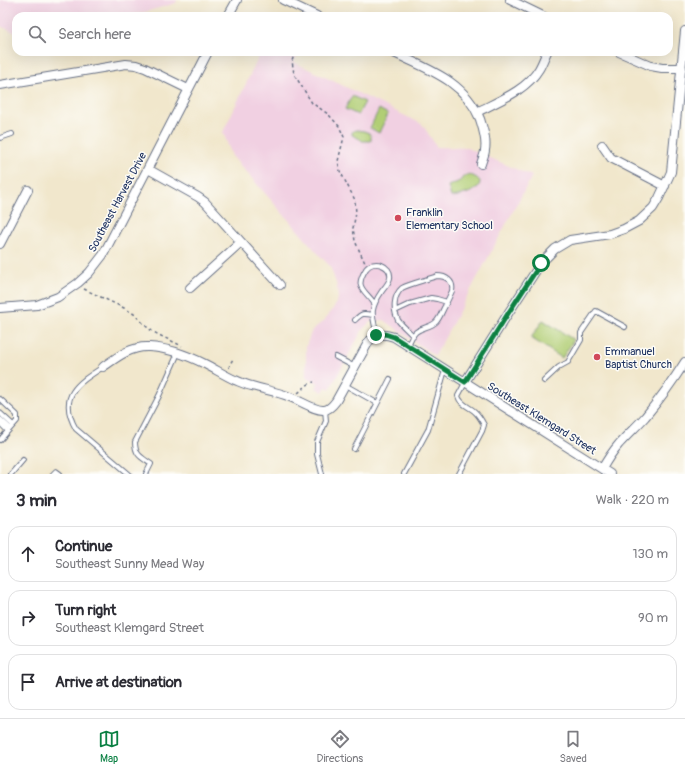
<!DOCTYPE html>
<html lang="en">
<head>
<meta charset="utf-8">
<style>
	:root { --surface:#fff; --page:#f7f7f7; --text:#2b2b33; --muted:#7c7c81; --line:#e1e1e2; --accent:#0b8043 }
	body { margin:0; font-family:Pangolin,sans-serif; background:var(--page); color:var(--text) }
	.stop { position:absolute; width:12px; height:12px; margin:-9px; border:3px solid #0b8043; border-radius:50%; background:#fff }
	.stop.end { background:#0b8043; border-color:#fff; box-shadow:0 1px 4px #0008 }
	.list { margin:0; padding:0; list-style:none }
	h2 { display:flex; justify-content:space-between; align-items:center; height:52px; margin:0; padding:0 16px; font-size:17px }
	h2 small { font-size:13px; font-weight:400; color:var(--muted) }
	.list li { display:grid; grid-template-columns:26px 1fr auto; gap:12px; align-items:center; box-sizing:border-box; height:56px; margin:0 8px 8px; padding:0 8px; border:1px solid var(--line); border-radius:12px }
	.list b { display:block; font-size:15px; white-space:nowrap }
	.list p { margin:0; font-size:13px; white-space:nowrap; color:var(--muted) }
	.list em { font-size:13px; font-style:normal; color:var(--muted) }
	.icon { flex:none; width:22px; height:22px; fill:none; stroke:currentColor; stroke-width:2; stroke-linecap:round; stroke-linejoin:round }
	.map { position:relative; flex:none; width:685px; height:474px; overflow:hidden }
	.search { position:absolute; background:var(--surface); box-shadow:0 4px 16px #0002; left:12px; right:12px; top:12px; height:44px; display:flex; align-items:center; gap:10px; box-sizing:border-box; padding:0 14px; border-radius:12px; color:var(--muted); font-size:15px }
	.sheet { height:244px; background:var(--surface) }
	nav { display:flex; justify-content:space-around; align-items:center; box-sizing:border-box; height:56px; border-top:1px solid var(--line); background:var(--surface); font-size:11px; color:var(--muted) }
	nav a { display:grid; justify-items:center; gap:2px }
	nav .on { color:var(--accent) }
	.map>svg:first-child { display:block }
	.built { fill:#f1d0e2 }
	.green { fill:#b1ce74; stroke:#667e69 }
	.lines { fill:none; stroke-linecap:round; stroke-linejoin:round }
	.lane-casing { stroke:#666f84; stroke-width:6 }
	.street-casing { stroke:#666f84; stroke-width:10 }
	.path { stroke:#666f84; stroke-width:1.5; stroke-dasharray:3 3; stroke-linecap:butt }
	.lane { stroke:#fff; stroke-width:4 }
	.street { stroke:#fff; stroke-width:8 }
	.route { stroke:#0b8043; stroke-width:5 }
	.poi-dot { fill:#d1495b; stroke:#fdfcf7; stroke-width:1.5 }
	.labels { text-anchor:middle; stroke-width:3; stroke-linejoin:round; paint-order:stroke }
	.street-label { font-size:11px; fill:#1b2f5e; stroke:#fdfcf7 }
	.poi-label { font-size:11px; fill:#1b2f5e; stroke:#fdfcf7; text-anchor:start }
</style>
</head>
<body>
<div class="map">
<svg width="685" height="474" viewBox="0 0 685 474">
	<rect width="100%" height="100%" fill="#fdfcf7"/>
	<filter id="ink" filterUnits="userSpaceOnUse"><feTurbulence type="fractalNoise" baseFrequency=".025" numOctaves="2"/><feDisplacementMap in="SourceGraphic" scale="8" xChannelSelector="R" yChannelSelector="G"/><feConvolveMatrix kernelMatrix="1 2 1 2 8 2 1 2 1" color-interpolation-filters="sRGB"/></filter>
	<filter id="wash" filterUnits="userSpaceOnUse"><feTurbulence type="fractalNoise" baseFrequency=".012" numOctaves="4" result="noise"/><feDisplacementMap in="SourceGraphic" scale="16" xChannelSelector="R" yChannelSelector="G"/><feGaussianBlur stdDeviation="0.9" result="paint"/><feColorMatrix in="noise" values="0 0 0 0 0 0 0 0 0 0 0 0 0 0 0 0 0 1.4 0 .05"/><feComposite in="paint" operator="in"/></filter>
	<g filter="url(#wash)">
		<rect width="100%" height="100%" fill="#f1e7cc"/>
		<path class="built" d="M0,0h177l-1,3 -31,9 -18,4h-111v17l-16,-7z
			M261,52h38l-5,10 128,62 15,23 30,1 65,28 -97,180 -51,-36 -14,2 -7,7 -33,60 -4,-2 -3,5 -7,-4 2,-5 -12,-6v-31l6,-16 13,-10 12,-17 1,-5 -1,-12 -7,-20 -7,-7 -91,-103 -9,-24z"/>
		<path class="green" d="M352,96l13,6 -7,13 -13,-6z
			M379,109l9,5 -9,19 -9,-5z
			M356,130l8,1 5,2 2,3v5h-9l-2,-2 -8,-4v-2l1,-2z
			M469,174l8,4 3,3c0,3 -1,6 -4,8 -5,4 -20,8 -25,8l-3,-11 12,-5 3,-4z
			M543,320l31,20 -12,18 -31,-20z"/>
	</g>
	<g filter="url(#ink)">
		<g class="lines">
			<g class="lane-casing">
				<path id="lane" d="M0,138l12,-4
					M374,303c-10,-14 -20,-15 -8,-34 7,-10 26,-4 24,9 -1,5 -5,9 -8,13 -13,19 -10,23 -5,44
					M395,311l15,-7 21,-6 6,1 10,3
					M355,320c7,-7 8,-7 18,-5
					M408,345c2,-3 3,-8 6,-11 5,-7 16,-6 22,-12 4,-4 6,-11 9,-16 2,-5 5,-10 7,-15 2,-10 -6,-15 -15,-15 -8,3 -28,8 -35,12 -9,8 -9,22 -4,32 4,6 10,10 15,16
					M336,357l19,10
					M103,367c-25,16 -46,29 -27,62l53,45
					M544,381l15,-14 9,-5 13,-22v-7l15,-22 29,16
					M345,385l32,18
					M0,399l17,16v6l-17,19
					M0,413l13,12
					M0,419l10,9
					M0,423l8,8
					M354,449l36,-70
					M11,474l12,-14
					M53,474l3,-3 4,3
					M146,474l5,-10c-10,-7 -16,-9 -16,-22l24,-46 19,-43
					M322,474l-5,-20v-12l9,-21 -1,-11
					M404,474l24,-44 17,-60
					M459,474l23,-43 2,-6c-3,-6 -5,-10 -10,-14 -6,-5 -14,-7 -16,-15l7,-13"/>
			</g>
			<g class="street-casing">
				<path id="street" d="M283,0l34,16
					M510,0l33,16
					M228,16l9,-16
					M392,52c35,17 72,28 88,67 3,10 7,21 5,31 0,4 -3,10 -4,14
					M619,52l32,14 11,2h20
					M0,85l126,-21 10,1 9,3 43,21
					M477,112c21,-11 49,-21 62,-43 3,-5 5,-11 8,-17
					M602,145l9,13 54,28
					M148,169l50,28 7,5 75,83
					M0,244l28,-54
					M190,288l51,-46
					M0,308l37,-3 21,-8 20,-14 11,-10 14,-18 105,-203
					M103,367c14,-10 28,-21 46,-20 18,1 40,9 56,17 10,5 19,11 30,16 5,2 11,5 17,6 13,4 26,6 38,11 9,3 25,14 34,13 5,0 9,-5 12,-9l33,-60c10,-7 14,-8 25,-4l216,137
					M465,382l44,-70 32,-49 14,-14 15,-9 40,-6 14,-5 15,-8 14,-13 6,-10 12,-26 14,-141
					M602,469c5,-9 11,-18 17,-25 9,-10 18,-18 26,-27 15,-18 28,-36 40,-55"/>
			</g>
			<path class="path" d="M295,52l-3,9 2,13 18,29 16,11 11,12 5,11 -6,24 2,10 15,29 1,13 -3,15 2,13 10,22
				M84,289l40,19 10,6 15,15 10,6 23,11
				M229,368l1,-4 3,-5
				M298,393c5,-4 10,-10 16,-11"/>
			<use href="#lane" class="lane"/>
			<use href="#street" class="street"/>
		</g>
	</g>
	<g class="lines" filter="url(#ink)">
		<path class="route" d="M376,335l9,-1 9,3 71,45 44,-70 32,-49"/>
	</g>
	<g class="poi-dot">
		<circle cx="398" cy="218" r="4"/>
		<circle cx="597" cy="357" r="4"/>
	</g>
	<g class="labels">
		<g class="street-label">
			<text transform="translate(117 202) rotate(-62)" y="4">Southeast Harvest Drive</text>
			<text transform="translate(542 418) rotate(32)" y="4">Southeast Klemgard Street</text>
		</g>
		<g class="poi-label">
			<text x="406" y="216">Franklin<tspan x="406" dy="13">Elementary School</tspan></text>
			<text x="605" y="355">Emmanuel<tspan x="605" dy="13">Baptist Church</tspan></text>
		</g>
	</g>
</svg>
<div class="stop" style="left:541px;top:263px"></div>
<div class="stop end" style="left:376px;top:335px"></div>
<div class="search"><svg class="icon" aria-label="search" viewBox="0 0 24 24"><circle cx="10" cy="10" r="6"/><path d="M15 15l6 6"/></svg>Search here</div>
</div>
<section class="sheet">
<h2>3 min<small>Walk · 220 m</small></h2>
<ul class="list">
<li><svg class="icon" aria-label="ahead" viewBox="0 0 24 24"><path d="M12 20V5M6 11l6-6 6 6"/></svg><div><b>Continue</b><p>Southeast Sunny Mead Way</p></div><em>130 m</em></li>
<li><svg class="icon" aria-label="right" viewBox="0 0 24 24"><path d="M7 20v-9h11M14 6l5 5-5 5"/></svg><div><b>Turn right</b><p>Southeast Klemgard Street</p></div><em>90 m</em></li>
<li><svg class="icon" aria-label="arrive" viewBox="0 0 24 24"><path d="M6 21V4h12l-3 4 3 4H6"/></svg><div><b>Arrive at destination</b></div></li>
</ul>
</section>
<nav>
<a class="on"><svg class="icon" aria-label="map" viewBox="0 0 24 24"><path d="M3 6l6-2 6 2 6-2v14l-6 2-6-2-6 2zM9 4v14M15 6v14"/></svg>Map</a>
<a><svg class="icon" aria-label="directions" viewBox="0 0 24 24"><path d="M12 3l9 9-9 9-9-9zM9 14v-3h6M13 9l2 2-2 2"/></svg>Directions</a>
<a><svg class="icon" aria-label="saved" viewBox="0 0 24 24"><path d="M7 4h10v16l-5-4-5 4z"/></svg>Saved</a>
</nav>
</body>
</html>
